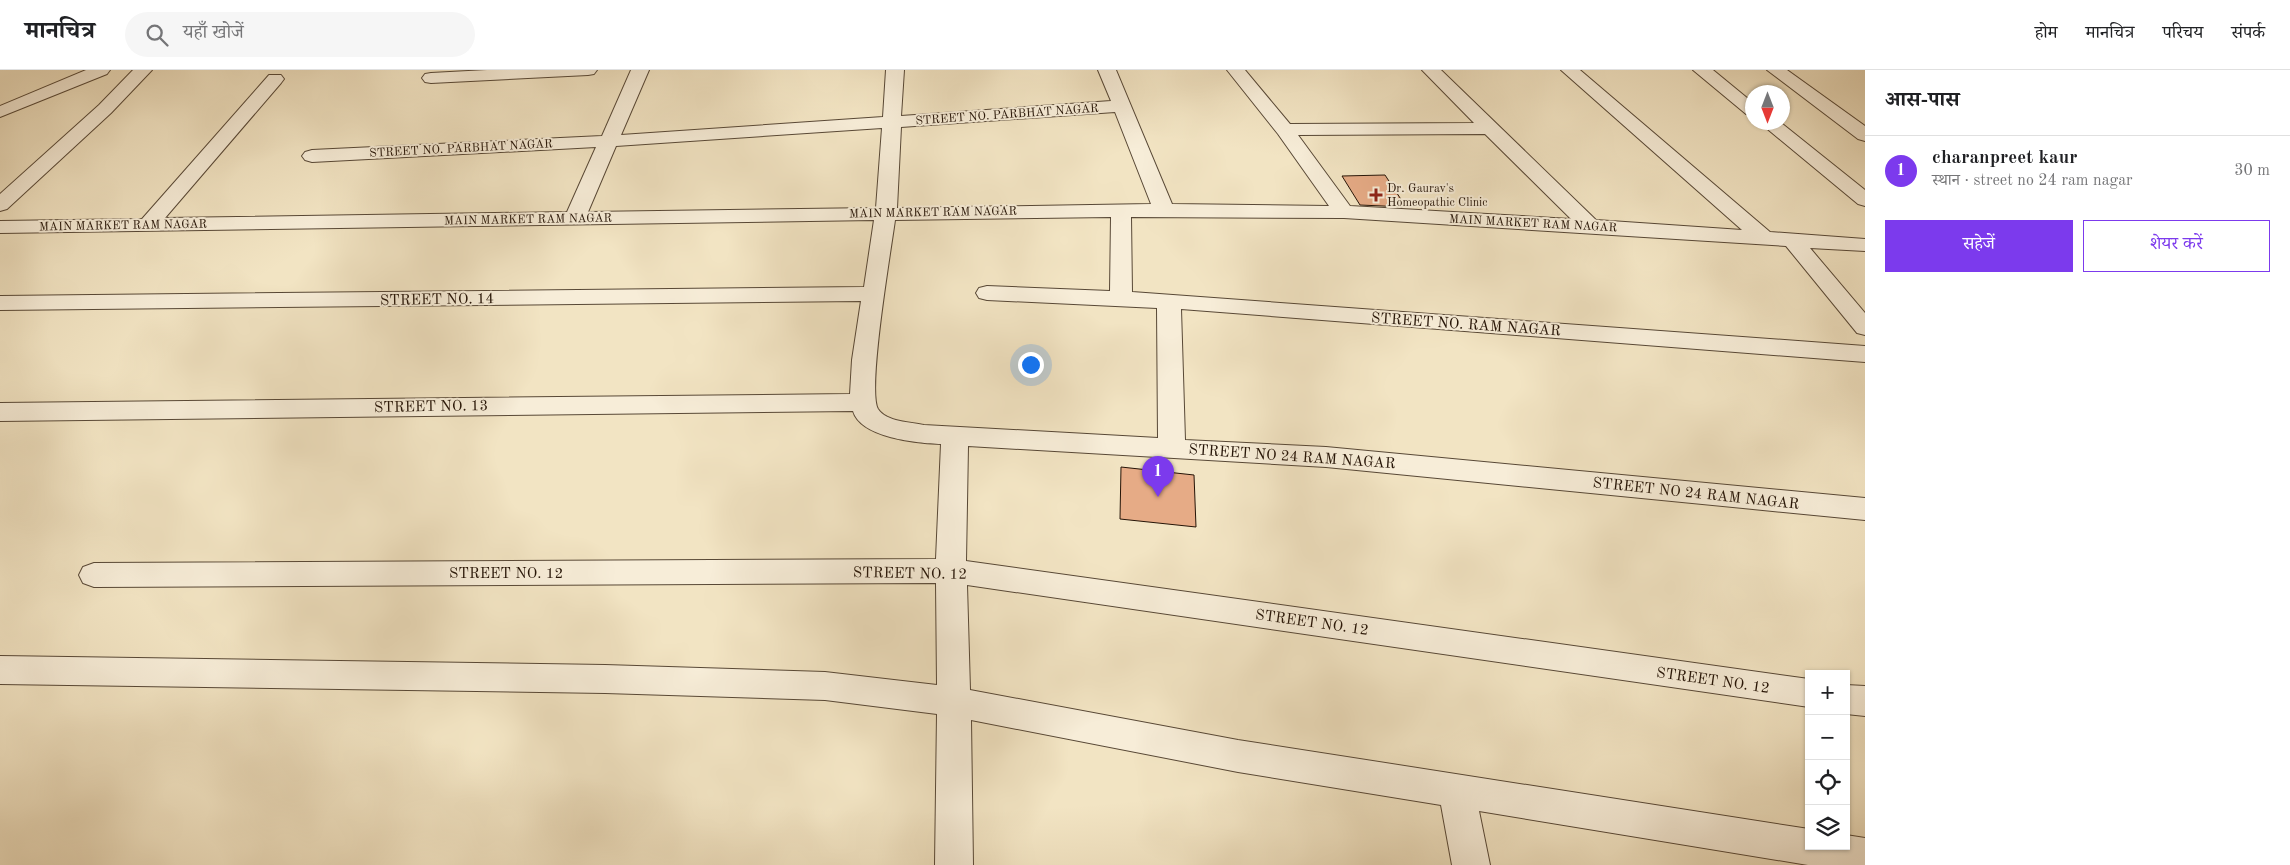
<!DOCTYPE html>
<html lang="hi">
<head>
<meta charset="utf-8">
<style>
	:root { --surface:#fff; --page:#f6f6f6; --text:#202124; --muted:#757577; --line:#e0e0e0; --accent:#7c3aed }
	body { margin:0; font-family:"Old Standard TT","Noto Serif Devanagari",serif; background:var(--page); color:var(--text) }
	.controls { position:absolute; right:15px; bottom:15px; display:grid; overflow:hidden; border-radius:0px; box-shadow:0 1px 4px #0004 }
	.controls button { width:45px; height:45px; display:grid; place-items:center; padding:0; border:0; border-bottom:1px solid var(--line); background:var(--surface); color:var(--text); font:25px sans-serif }
	.compass { position:absolute; left:1745px; top:15px; width:45px; height:45px; border-radius:50%; background:var(--surface); box-shadow:0 1px 4px #0004; rotate:180deg }
	.you { position:absolute; left:1030px; top:294px; width:18px; height:18px; margin:-12px; border:4px solid #fff; border-radius:50%; background:#1a73e8; box-shadow:0 0 0 8px #1a73e833 }
	.badge { display:grid; place-items:center; width:32px; height:32px; border-radius:50%; background:var(--accent); color:#fff; font-size:16px; font-weight:700 }
	.pin { position:absolute; translate:-50% -41px; filter:drop-shadow(0 1px 2px #0008) }
	.pin::after { content:''; position:absolute; top:26px; width:18px; height:15px; background:inherit; clip-path:polygon(0 0,100% 0,50% 100%) }
	.list { margin:0; padding:0; list-style:none }
	h2 { display:flex; justify-content:space-between; align-items:center; height:65px; margin:0; padding:0 20px; font-size:21px }
	h2 small { font-size:16px; font-weight:400; color:var(--muted) }
	.list li { display:grid; grid-template-columns:32px 1fr auto; gap:15px; align-items:center; box-sizing:border-box; height:70px; padding:0 20px; border-top:1px solid var(--line) }
	.list b { display:block; font-size:19px; white-space:nowrap }
	.list p { margin:0; font-size:16px; white-space:nowrap; color:var(--muted) }
	.list em { font-size:16px; font-style:normal; color:var(--muted) }
	.actions { display:flex; gap:10px; padding:15px 20px }
	.actions a { flex:1; padding:11px 0; border:1px solid var(--accent); border-radius:0px; text-align:center; font-size:18px; color:var(--accent) }
	.actions .main { background:var(--accent); color:#fff }
	.icon { flex:none; width:28px; height:28px; fill:none; stroke:currentColor; stroke-width:2; stroke-linecap:round; stroke-linejoin:round }
	.map { position:relative; flex:none; width:1865px; height:795px; overflow:hidden }
	header { display:flex; align-items:center; gap:30px; box-sizing:border-box; height:70px; padding:0 25px; background:var(--surface); border-bottom:1px solid var(--line) }
	header strong { font-size:24px }
	nav { display:flex; gap:28px; margin-inline-start:auto; font-size:18px }
	.search { width:350px; height:45px; background:var(--page); display:flex; align-items:center; gap:12px; box-sizing:border-box; padding:0 18px; border-radius:28px; color:var(--muted); font-size:19px }
	main { display:flex }
	aside { flex:1; background:var(--surface) }
	.map>svg:first-child { display:block }
	.building { fill:#e6ab86; stroke:#251407 }
	.lines { fill:none; stroke-linecap:round; stroke-linejoin:round }
	.minor-casing { stroke:#584836; stroke-width:2 }
	.tertiary-casing { stroke:#584836; stroke-width:2 }
	.minor { fill:#f7edd8; fill-rule:evenodd }
	.tertiary { fill:#f7edd8; fill-rule:evenodd }
	.poi-dot { fill:#8f2418; stroke:#f7edd8; stroke-width:2 }
	.labels { text-anchor:middle; stroke-width:4; stroke-linejoin:round; paint-order:stroke }
	.far-street-label { font-size:12px; fill:#251407; stroke:#f7edd8 }
	.far-poi-label { font-size:12px; fill:#251407; stroke:#f7edd8; text-anchor:start }
	.street-label { font-size:15px; fill:#251407; stroke:#f7edd8 }
</style>
</head>
<body>
<header>
<strong>मानचित्र</strong>
<div class="search"><svg class="icon" aria-label="search" viewBox="0 0 24 24"><circle cx="10" cy="10" r="6"/><path d="M15 15l6 6"/></svg>यहाँ खोजें</div>
<nav><a>होम</a><a>मानचित्र</a><a>परिचय</a><a>संपर्क</a></nav>
</header>
<main>
<div class="map">
<svg width="1865" height="795" viewBox="0 0 1865 795">
	<rect width="100%" height="100%" fill="#f2e4c3"/>
	<filter id="stains"><feTurbulence type="fractalNoise" baseFrequency=".004" numOctaves="4"/><feColorMatrix values="0 0 0 0 .2 0 0 0 0 .09 0 0 0 0 .02 0 0 0 .5 -.17"/></filter>
	<radialGradient id="worn" r=".72"><stop offset=".6" stop-color="#630" stop-opacity="0"/><stop offset="1" stop-color="#630" stop-opacity=".3"/></radialGradient>
	<path class="building" d="M1385,105l21,32 -46,-2 -18,-29z
		M1121,397l73,8 2,52 -76,-8z"/>
	<g class="lines">
		<g class="minor-casing">
			<path id="minor" d="M133,0h19l-41,43 -104,96 -7,2v-17l99,-89z
				M487,0h110l-3,4 -6,1 -157,8 -6,-1 -3,-4 3,-4 6,-1z
				M631,0h18l-28,65 262,-18 3,-47h18l-3,46 210,-15 -13,-31h18l56,134 157,2 -51,-72 -51,-64h18l45,54 184,-1 -52,-53h19l155,150 146,10 -181,-160h19l190,162 95,7v12l-55,-3 55,65v22l-8,-2 -71,-87 -442,-28 -213,-1 1,75 733,54v16l-684,-53 4,131 141,7 539,51v22l-539,-53 -358,-21 -2,115 843,118v28l-842,-122 3,105 268,50 571,89v17h37v-11l19,3v27h-57l-329,-54 11,54h-38l-11,-60 -203,-33 -267,-52 2,145h-38l2,-151 -112,-14 -220,-7 -605,-9v-28l605,9 220,7 112,13 -1,-102 -842,4 -11,-4 -4,-8 4,-8 11,-4 842,-4 5,-115c-24,-1 -80,-6 -88,-33l-853,10v-18l850,-9 2,-34 9,-59 -861,9v-14l864,-9 10,-67 -874,13v-12l142,-2 127,-144h12l3,4 -3,4 -116,135 402,-6 29,-65 -284,15 -7,-2 -3,-4 3,-4 7,-2 290,-14zM1115,42l36,92 -254,4 4,-81zM882,58l-6,80 -288,4 28,-66zM1485,64l86,85 -221,-13 -52,-71zM1111,147l-1,74 -123,-5 -8,2 -3,5 3,5 8,2 170,8 1,130 -234,-13c-13,-3 -38,-3 -46,-16 -11,-19 13,-159 17,-189z
				M1693,0h20l39,32v13l-6,-1z
				M1767,0h20l78,56v15l-7,-2z
				M1759,52h21l85,68v16l-7,-2z
				M1846,615l19,1v30l-19,-2z"/>
		</g>
		<g class="tertiary-casing">
			<path id="tertiary" d="M86,0h24l-3,4 -107,43v-11z"/>
		</g>
		<use href="#minor" class="minor"/>
		<use href="#tertiary" class="tertiary"/>
	</g>
	<path class="poi-dot" d="M1373.5 117.5h5v5h5v5h-5v5h-5v-5h-5v-5h5z"/>
	<g class="labels">
		<g class="far-street-label">
			<text transform="translate(1007 44) rotate(-4)" y="4">STREET NO. PARBHAT NAGAR</text>
			<text transform="translate(461 78) rotate(-3)" y="4">STREET NO. PARBHAT NAGAR</text>
			<text transform="translate(933 142) rotate(-1)" y="4">MAIN MARKET RAM NAGAR</text>
			<text transform="translate(528 149) rotate(-1)" y="4">MAIN MARKET RAM NAGAR</text>
			<text transform="translate(1533 153) rotate(3)" y="4">MAIN MARKET RAM NAGAR</text>
			<text transform="translate(123 155) rotate(-1)" y="4">MAIN MARKET RAM NAGAR</text>
		</g>
		<g class="far-poi-label">
			<text x="1387" y="122">Dr. Gaurav's<tspan x="1387" dy="14">Homeopathic Clinic</tspan></text>
		</g>
		<g class="street-label">
			<text transform="translate(437 229) rotate(-1)" y="5">STREET NO. 14</text>
			<text transform="translate(1466 254) rotate(4)" y="5">STREET NO. RAM NAGAR</text>
			<text transform="translate(431 336) rotate(-1)" y="5">STREET NO. 13</text>
			<text transform="translate(1292 386) rotate(4)" y="5">STREET NO 24 RAM NAGAR</text>
			<text transform="translate(1696 423) rotate(6)" y="5">STREET NO 24 RAM NAGAR</text>
			<text x="506" y="508">STREET NO. 12</text>
			<text transform="translate(910 503) rotate(1)" y="5">STREET NO. 12</text>
			<text transform="translate(1312 552) rotate(8)" y="5">STREET NO. 12</text>
			<text transform="translate(1713 610) rotate(8)" y="5">STREET NO. 12</text>
		</g>
	</g>
	<rect width="100%" height="100%" filter="url(#stains)"/>
	<rect width="100%" height="100%" fill="url(#worn)"/>
</svg>
<div class="controls">
<button>+</button>
<button>−</button>
<button><svg class="icon" aria-label="locate" viewBox="0 0 24 24"><circle cx="12" cy="12" r="6"/><path d="M12 2v4M12 18v4M2 12h4M18 12h4"/></svg></button>
<button><svg class="icon" aria-label="layers" viewBox="0 0 24 24"><path d="M12 4l9 5-9 5-9-5zM3 14l9 5 9-5"/></svg></button>
</div>
<svg class="compass" viewBox="-18 -18 36 36"><path d="M0-13l5 13h-10z" fill="#e53935"/><path d="M0 13l5-13h-10z" fill="#757577"/></svg>
<div class="you"></div>
<div class="pin badge" style="left:1158px;top:427px">1</div>
</div>
<aside>
<h2>आस-पास<small></small></h2>
<ul class="list">
<li><span class="badge">1</span><div><b>charanpreet kaur</b><p>स्थान · street no 24 ram nagar</p></div><em>30 m</em></li>
</ul>
<div class="actions"><a class="main">सहेजें</a><a>शेयर करें</a></div>
</aside>
</main>
</body>
</html>
